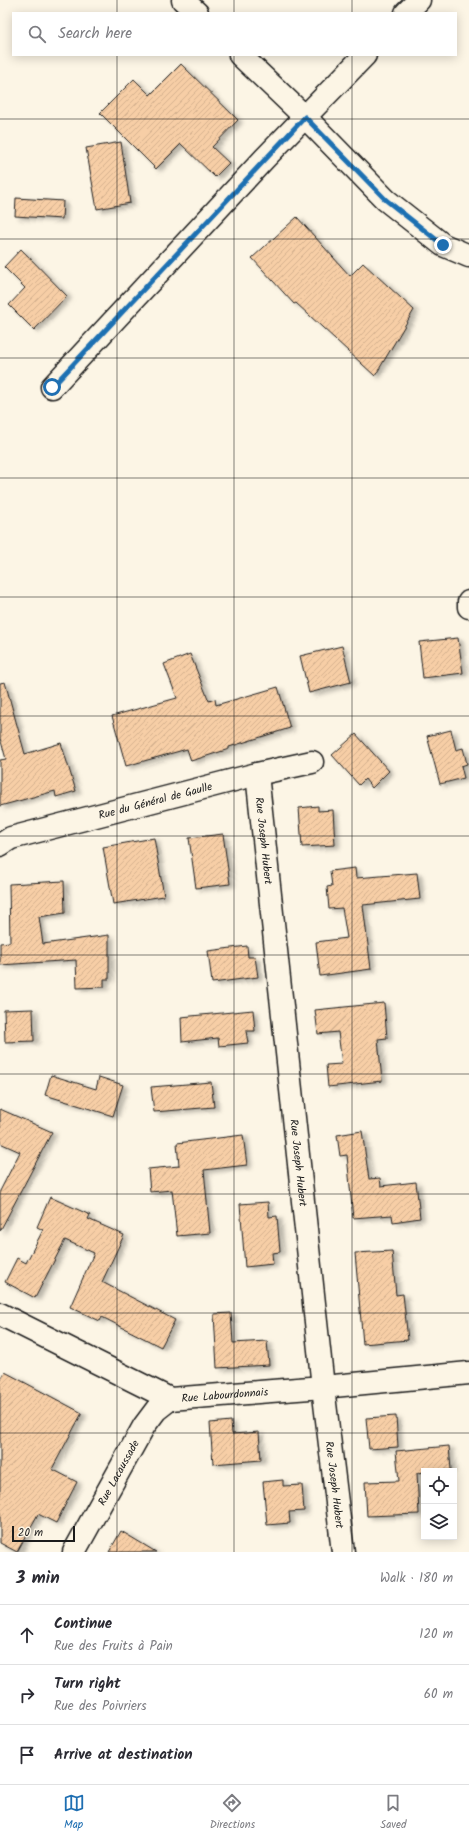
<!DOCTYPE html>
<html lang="en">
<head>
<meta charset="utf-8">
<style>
	:root { --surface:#fff; --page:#f7f7f7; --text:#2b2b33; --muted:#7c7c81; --line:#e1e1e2; --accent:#1f6fb2 }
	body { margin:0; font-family:Kalam,sans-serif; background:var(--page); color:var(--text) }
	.controls { position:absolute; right:12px; bottom:12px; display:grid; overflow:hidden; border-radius:0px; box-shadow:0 2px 10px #0003 }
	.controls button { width:36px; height:36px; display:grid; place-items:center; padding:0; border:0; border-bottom:1px solid var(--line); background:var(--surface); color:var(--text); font:20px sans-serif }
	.scale { position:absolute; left:12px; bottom:10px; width:63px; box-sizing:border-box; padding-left:4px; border:2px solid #1c1c1c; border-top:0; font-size:11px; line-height:14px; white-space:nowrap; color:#1c1c1c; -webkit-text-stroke:3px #fcf5e5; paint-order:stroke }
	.stop { position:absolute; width:12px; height:12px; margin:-9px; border:3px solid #1f6fb2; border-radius:50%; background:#fff }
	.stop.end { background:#1f6fb2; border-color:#fff; box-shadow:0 1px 4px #0008 }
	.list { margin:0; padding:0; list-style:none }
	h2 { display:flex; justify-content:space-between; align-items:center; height:52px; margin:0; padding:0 16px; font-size:17px }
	h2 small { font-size:13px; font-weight:400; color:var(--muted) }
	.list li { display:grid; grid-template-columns:26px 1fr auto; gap:12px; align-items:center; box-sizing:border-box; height:60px; padding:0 16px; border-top:1px solid var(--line) }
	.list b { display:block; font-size:15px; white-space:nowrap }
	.list p { margin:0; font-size:13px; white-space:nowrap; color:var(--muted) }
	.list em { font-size:13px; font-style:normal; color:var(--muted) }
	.icon { flex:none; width:22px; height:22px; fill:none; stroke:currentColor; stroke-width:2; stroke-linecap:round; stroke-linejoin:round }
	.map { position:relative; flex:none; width:469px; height:1552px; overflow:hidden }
	.search { position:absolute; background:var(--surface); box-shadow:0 2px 10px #0003; left:12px; right:12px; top:12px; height:44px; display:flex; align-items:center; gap:10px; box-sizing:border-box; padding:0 14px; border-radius:0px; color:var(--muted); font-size:15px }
	.sheet { height:232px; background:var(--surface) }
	nav { display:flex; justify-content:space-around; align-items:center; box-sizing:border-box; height:56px; border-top:1px solid var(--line); background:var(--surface); font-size:11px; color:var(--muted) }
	nav a { display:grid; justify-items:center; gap:2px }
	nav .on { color:var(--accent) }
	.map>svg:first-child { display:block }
	.building { fill:url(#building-hatch); stroke:#1c1c1c; filter:url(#shadow) }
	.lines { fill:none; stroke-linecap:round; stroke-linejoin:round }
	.minor-casing { stroke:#1c1c1c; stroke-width:25 }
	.minor { stroke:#fcf5e5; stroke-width:22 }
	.route { stroke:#1f6fb2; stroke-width:5 }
	.grid { fill:none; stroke:#1c1c1c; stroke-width:1; stroke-opacity:0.55 }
	.labels { text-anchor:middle; stroke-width:3; stroke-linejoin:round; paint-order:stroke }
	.street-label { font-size:11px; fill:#1c1c1c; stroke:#fcf5e5 }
</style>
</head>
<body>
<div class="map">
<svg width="469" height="1552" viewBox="0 0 469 1552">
	<defs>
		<pattern id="building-hatch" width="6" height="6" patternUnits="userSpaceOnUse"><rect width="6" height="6" fill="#f7cea6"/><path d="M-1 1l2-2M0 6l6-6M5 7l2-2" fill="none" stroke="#d3b08e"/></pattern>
		<filter id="shadow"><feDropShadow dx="4.5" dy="2.5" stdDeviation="2" flood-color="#0004"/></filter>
	</defs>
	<rect width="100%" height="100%" fill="#fcf5e5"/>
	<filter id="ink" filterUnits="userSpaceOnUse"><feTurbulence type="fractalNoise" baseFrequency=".025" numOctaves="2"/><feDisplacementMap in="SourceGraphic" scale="8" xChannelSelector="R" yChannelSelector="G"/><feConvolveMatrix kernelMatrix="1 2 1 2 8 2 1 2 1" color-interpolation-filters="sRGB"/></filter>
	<g filter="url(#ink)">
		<path class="building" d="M181,64l57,56 -26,27 17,16 -14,14 -34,-33 -25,25 -56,-56 34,-34 16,16z
			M121,142l9,61 -33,6 -11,-61z
			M16,198l47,3 -1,18 -47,-3z
			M297,217l53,59 13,-13 51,47 -39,66 -79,-73 -2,1 -42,-46z
			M21,249l46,47 -33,34 -25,-25 16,-17 -21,-21z
			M458,638l5,35 -40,5 -4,-36z
			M342,646l9,36 -42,11 -9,-37z
			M190,654l19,47 6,-2 1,6 62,-18 12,41 -61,19v2l-38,12 -4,-12 -61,17 -14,-50 65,-18 -13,-34z
			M5,682l20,72 36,-11 15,48 -20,6 -1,-6 -55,15v-46l6,-1 -6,-21v-55z
			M451,730l5,20 7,-2 4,16 -6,2 3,12 -24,6 -13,-48z
			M356,734l33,37 -17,17 -7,-9 -6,6 -27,-30z
			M318,806v5l15,-1 2,35 -33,2 -3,-39z
			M223,834l7,50 -34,4 -7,-50z
			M154,838l10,58 -51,8 -10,-57z
			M355,868l1,10 61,-5 3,26 -57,6 8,64 -51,7 -4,-34 31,-4 -5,-30 -13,1 -2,-22 5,-1 -2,-15z
			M64,881l1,32 -26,4 4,27 66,-9v44h-5v8l-27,1 -1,-28 -76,5v-22l10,-1 -1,-58z
			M247,946l1,11h7l3,20 -46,6 -4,-32z
			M384,1003l3,35 -9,1 4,42 -54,6 -2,-22 16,-1 -4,-32 -20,2 -3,-24z
			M33,1009l1,32 -29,1 -1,-32z
			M253,1010l2,21h-9l2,12 -29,3 -1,-8 -36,4 -1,-25z
			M51,1075l45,14 3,-12 24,8 -10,31 -68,-21z
			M211,1082l3,25 -60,5 -3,-25z
			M0,1109l52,23 -52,99v-40l20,-39 -20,-9z
			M362,1131l7,48 11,-1 1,8 35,-4 4,36 -27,4 -1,-7 -39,3 -6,-63 -7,1 -3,-21z
			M243,1135l4,30 -43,5 6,63 -33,3 -5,-46 -22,2 -2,-23 31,-3 -2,-23z
			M50,1197l40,18 -2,4 36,16 -22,47 73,38 -14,27 -59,-30 -2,4 -30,-14 24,-54 -29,-13 -30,58 -30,-16 12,-24 9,5 17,-33 -6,-3z
			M268,1202l1,15 8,-1 3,36 -8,1 1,11 -28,3 -5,-63z
			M392,1251l4,44 7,-1 5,46 -45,4 -8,-91z
			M231,1313l2,30 34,-2 2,24 -52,3 -3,-54z
			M5,1372l77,41 -30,56 25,13 -21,41 -18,-9 -21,38 -17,-9v-162z
			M396,1416l2,31 -29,2 -3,-31z
			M231,1421l1,13 27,-2 2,28 -48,4 -3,-41z
			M449,1446l2,24 -27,1v1l-7,1 2,41 -52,2 -2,-34 34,-1 -3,-30z
			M283,1480v6l19,-1 2,26 -15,1 1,11 -23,2 -4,-43z
			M121,1531l35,21h-47z"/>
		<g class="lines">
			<g class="minor-casing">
				<g id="minor">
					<path d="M183,0l14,13"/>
					<path d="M406,13l13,-13"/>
					<path d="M240,55l65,62 81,83 57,45 26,11"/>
					<path d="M52,387l213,-229 100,-103"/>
					<path d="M469,602v5"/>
					<path id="s1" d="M257,774l66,613 20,165"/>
					<path id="s2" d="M0,845l11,-7 246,-64 55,-12"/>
					<path id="s3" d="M0,1314l170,85 153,-12 146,-14"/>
					<path id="s4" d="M74,1552l70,-126 12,-16 14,-11"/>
				</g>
			</g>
			<use href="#minor" class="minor"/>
		</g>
	</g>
	<g class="lines" filter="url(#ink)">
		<path class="route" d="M52,387l253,-270 81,83 57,45"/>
	</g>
	<path class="grid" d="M117,0v13M234,0v13M352,0v13M117,55v1497M234,55v1497M352,55v1497M0,119h469M0,239h469M0,358h469M0,478h469M0,597h469M0,716h469M0,836h469M0,955h469M0,1074h469M0,1194h469M0,1313h469M0,1433h469"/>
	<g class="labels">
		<g class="street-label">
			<text dy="4" stroke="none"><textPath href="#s2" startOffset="162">Rue du Général de Gaulle</textPath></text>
			<text dy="4" stroke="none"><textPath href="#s1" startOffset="67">Rue Joseph Hubert</textPath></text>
			<text dy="4" stroke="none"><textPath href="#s1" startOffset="391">Rue Joseph Hubert</textPath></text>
			<text dy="4" stroke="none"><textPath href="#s3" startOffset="245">Rue Labourdonnais</textPath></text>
			<text dy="4" stroke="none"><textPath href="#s4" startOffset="91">Rue Lacaussade</textPath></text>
			<text dy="4" stroke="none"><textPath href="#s1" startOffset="715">Rue Joseph Hubert</textPath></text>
		</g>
	</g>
</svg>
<div class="controls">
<button><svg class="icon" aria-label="locate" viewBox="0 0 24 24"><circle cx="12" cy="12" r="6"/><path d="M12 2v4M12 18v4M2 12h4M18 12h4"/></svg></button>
<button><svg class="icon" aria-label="layers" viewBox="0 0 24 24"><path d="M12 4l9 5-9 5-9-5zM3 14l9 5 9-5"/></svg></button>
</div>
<div class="scale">20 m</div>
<div class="stop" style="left:52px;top:387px"></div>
<div class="stop end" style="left:443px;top:245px"></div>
<div class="search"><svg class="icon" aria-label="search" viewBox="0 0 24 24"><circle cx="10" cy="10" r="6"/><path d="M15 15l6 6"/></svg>Search here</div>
</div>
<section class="sheet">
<h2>3 min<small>Walk · 180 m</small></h2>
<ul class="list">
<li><svg class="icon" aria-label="ahead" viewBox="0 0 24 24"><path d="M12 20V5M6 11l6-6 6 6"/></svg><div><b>Continue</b><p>Rue des Fruits à Pain</p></div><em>120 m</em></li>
<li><svg class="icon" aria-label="right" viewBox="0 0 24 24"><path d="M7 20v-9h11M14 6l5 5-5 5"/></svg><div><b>Turn right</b><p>Rue des Poivriers</p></div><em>60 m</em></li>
<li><svg class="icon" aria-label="arrive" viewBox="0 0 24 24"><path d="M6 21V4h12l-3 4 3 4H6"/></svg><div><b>Arrive at destination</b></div></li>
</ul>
</section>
<nav>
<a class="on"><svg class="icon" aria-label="map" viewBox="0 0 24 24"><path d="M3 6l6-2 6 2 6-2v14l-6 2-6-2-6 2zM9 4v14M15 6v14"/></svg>Map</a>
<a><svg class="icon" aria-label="directions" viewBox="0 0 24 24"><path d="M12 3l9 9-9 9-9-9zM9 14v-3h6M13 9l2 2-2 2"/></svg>Directions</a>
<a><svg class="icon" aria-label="saved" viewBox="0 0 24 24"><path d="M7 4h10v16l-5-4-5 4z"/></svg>Saved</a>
</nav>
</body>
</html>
